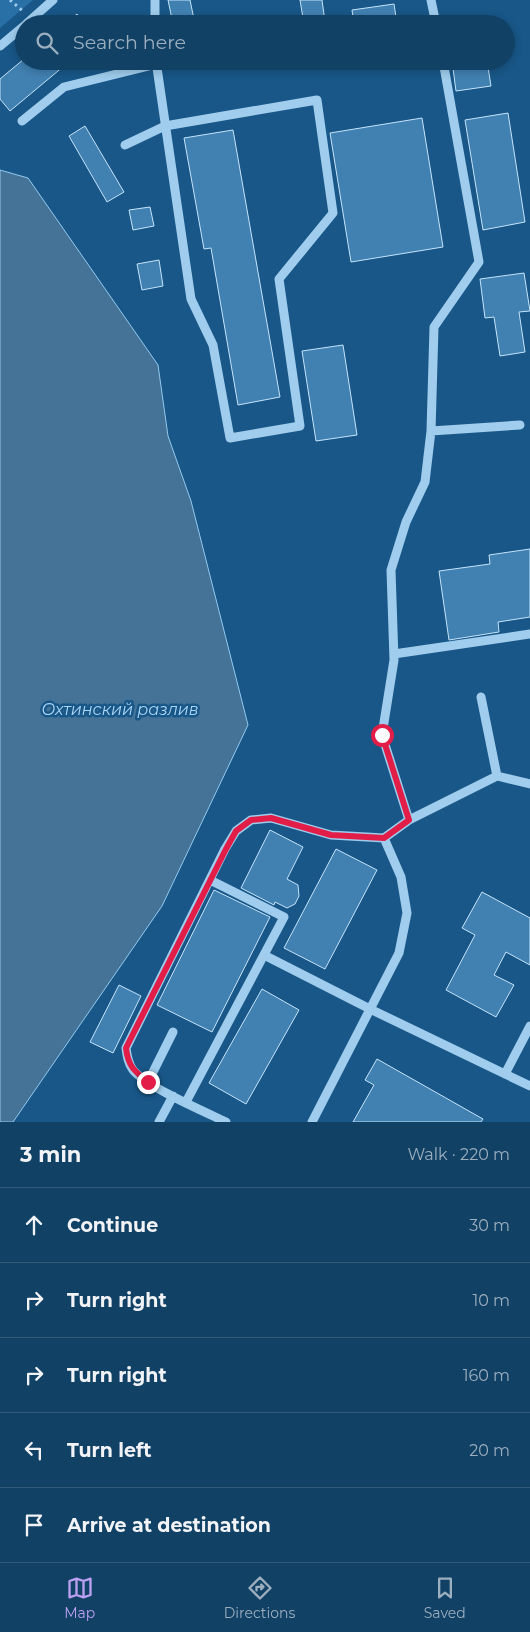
<!DOCTYPE html>
<html lang="en">
<head>
<meta charset="utf-8">
<style>
	:root { --surface:#124166; --page:#1b486c; --text:#f1f3f6; --muted:#9cafbf; --line:#315a7a; --accent:#bca0f2 }
	body { margin:0; font-family:Montserrat,sans-serif; background:var(--page); color:var(--text) }
	.stop { position:absolute; width:15px; height:15px; margin:-11px; border:4px solid #e11d48; border-radius:50%; background:#fff }
	.stop.end { background:#e11d48; border-color:#fff; box-shadow:0 1px 5px #0008 }
	.list { margin:0; padding:0; list-style:none }
	h2 { display:flex; justify-content:space-between; align-items:center; height:65px; margin:0; padding:0 20px; font-size:21px }
	h2 small { font-size:16px; font-weight:400; color:var(--muted) }
	.list li { display:grid; grid-template-columns:32px 1fr auto; gap:15px; align-items:center; box-sizing:border-box; height:75px; padding:0 20px; border-top:1px solid var(--line) }
	.list b { display:block; font-size:19px; white-space:nowrap }
	.list em { font-size:16px; font-style:normal; color:var(--muted) }
	.icon { flex:none; width:28px; height:28px; fill:none; stroke:currentColor; stroke-width:2; stroke-linecap:round; stroke-linejoin:round }
	.map { position:relative; flex:none; width:530px; height:1122px; overflow:hidden }
	.search { position:absolute; background:var(--surface); box-shadow:0 2px 8px #0003; left:15px; right:15px; top:15px; height:55px; display:flex; align-items:center; gap:12px; box-sizing:border-box; padding:0 18px; border-radius:28px; color:var(--muted); font-size:19px }
	.sheet { height:440px; background:var(--surface) }
	nav { display:flex; justify-content:space-around; align-items:center; box-sizing:border-box; height:70px; border-top:1px solid var(--line); background:var(--surface); font-size:14px; color:var(--muted) }
	nav a { display:grid; justify-items:center; gap:2px }
	nav .on { color:var(--accent) }
	.map>svg:first-child { display:block }
	.green { fill:#2870a6 }
	.water { fill:#457397; stroke:#93caf0 }
	.building { fill:#4181b2; stroke:#c6e4fa }
	.lines { fill:none; stroke-linecap:round; stroke-linejoin:round }
	.path { stroke:#a0cded; stroke-width:3; stroke-dasharray:2.5 4; stroke-linecap:butt }
	.minor { stroke:#a0cded; stroke-width:9 }
	.route { stroke:#e11d48; stroke-width:6 }
	.labels { text-anchor:middle; stroke-width:5; stroke-linejoin:round; paint-order:stroke }
	.water-label { font-size:16px; font-style:italic; fill:#acd6f5; stroke:#185788 }
</style>
</head>
<body>
<div class="map">
<svg width="530" height="1122" viewBox="0 0 530 1122">
	<rect width="100%" height="100%" fill="#185788"/>
	<path class="green" d="M0,0h33l-33,28z"/>
	<path class="water" d="M0,170l28,8 130,187 10,71 23,65 57,224 -86,181 -149,216h-13z"/>
	<path class="building" d="M168,0h22l5,24h-22z
		M300,0h22l3,22 -21,2z
		M394,4l3,20h-43l-2,-14z
		M77,14l8,10h-20z
		M24,59v2h46l-60,50 -10,-12v-20z
		M452,61h35l4,25 -35,5z
		M508,113l17,109 -42,8 -18,-110z
		M422,118l21,129 -92,15 -21,-129z
		M85,126l39,66 -17,10 -38,-66z
		M233,130l47,267 -42,8 -27,-157 -7,1 -20,-111z
		M150,207l4,19 -21,4 -4,-20z
		M159,260l4,26 -21,4 -5,-26z
		M524,273l6,38 -11,1 6,40 -25,4 -6,-39 -9,1 -5,-39z
		M343,345l14,90 -41,6 -14,-90z
		M530,549v68l-32,5 1,10 -50,8 -10,-69 51,-7 -1,-9z
		M270,830l33,17 -16,32 11,6 1,11 -4,8 -8,4 -12,-6 -1,3 -33,-17z
		M336,849l41,21 -52,99 -41,-21z
		M214,890l56,27 -58,115 -55,-27z
		M482,892l48,26v47l-24,-13 -12,23 20,10 -18,32 -50,-27 29,-55 -13,-7z
		M119,985l22,11 -28,57 -23,-11z
		M262,989l37,21 -53,94 -37,-21z
		M377,1059l106,60 -2,3h-128l21,-37 -9,-5z"/>
	<g class="lines">
		<path class="path" d="M10,0l14,12"/>
		<path class="minor" d="M155,0v24
			M431,0l5,24
			M26,24l27,-24
			M0,46l24,-20
			M22,121l42,-34 93,-23
			M125,145l40,-19 152,-26 16,113 -54,66 21,147 -70,12 -17,-93 -22,-46 -35,-238
			M431,431l89,-6
			M394,654l136,-20
			M481,697l16,79
			M409,820l-27,-85 12,-75 -3,-90 15,-48 19,-40 6,-51 3,-104 45,-65 -36,-201
			M264,955l106,54 160,77
			M505,1074l25,-48
			M148,1082l25,-50
			M186,1102l98,-185 -74,-37
			M159,1122l14,-26
			M226,1122c-23,-11 -79,-35 -93,-52 -5,-7 -6,-14 -7,-22l99,-199 11,-18 15,-11 20,-2 60,17 53,3 25,-18 88,-44 33,8
			M312,1122l87,-169 8,-40 -6,-36 -17,-39"/>
	</g>
	<g class="lines">
		<path class="route" d="M148,1082c-14,-11 -20,-16 -22,-34l100,-199 10,-18 15,-11 20,-2 60,17 53,3 25,-18 -27,-85"/>
	</g>
	<g class="labels">
		<g class="water-label">
			<text x="120" y="715">Охтинский разлив</text>
		</g>
	</g>
</svg>
<div class="stop" style="left:382px;top:735px"></div>
<div class="stop end" style="left:148px;top:1082px"></div>
<div class="search"><svg class="icon" aria-label="search" viewBox="0 0 24 24"><circle cx="10" cy="10" r="6"/><path d="M15 15l6 6"/></svg>Search here</div>
</div>
<section class="sheet">
<h2>3 min<small>Walk · 220 m</small></h2>
<ul class="list">
<li><svg class="icon" aria-label="ahead" viewBox="0 0 24 24"><path d="M12 20V5M6 11l6-6 6 6"/></svg><div><b>Continue</b></div><em>30 m</em></li>
<li><svg class="icon" aria-label="right" viewBox="0 0 24 24"><path d="M7 20v-9h11M14 6l5 5-5 5"/></svg><div><b>Turn right</b></div><em>10 m</em></li>
<li><svg class="icon" aria-label="right" viewBox="0 0 24 24"><path d="M7 20v-9h11M14 6l5 5-5 5"/></svg><div><b>Turn right</b></div><em>160 m</em></li>
<li><svg class="icon" aria-label="left" viewBox="0 0 24 24"><path d="M17 20v-9H6M10 6l-5 5 5 5"/></svg><div><b>Turn left</b></div><em>20 m</em></li>
<li><svg class="icon" aria-label="arrive" viewBox="0 0 24 24"><path d="M6 21V4h12l-3 4 3 4H6"/></svg><div><b>Arrive at destination</b></div></li>
</ul>
</section>
<nav>
<a class="on"><svg class="icon" aria-label="map" viewBox="0 0 24 24"><path d="M3 6l6-2 6 2 6-2v14l-6 2-6-2-6 2zM9 4v14M15 6v14"/></svg>Map</a>
<a><svg class="icon" aria-label="directions" viewBox="0 0 24 24"><path d="M12 3l9 9-9 9-9-9zM9 14v-3h6M13 9l2 2-2 2"/></svg>Directions</a>
<a><svg class="icon" aria-label="saved" viewBox="0 0 24 24"><path d="M7 4h10v16l-5-4-5 4z"/></svg>Saved</a>
</nav>
</body>
</html>
